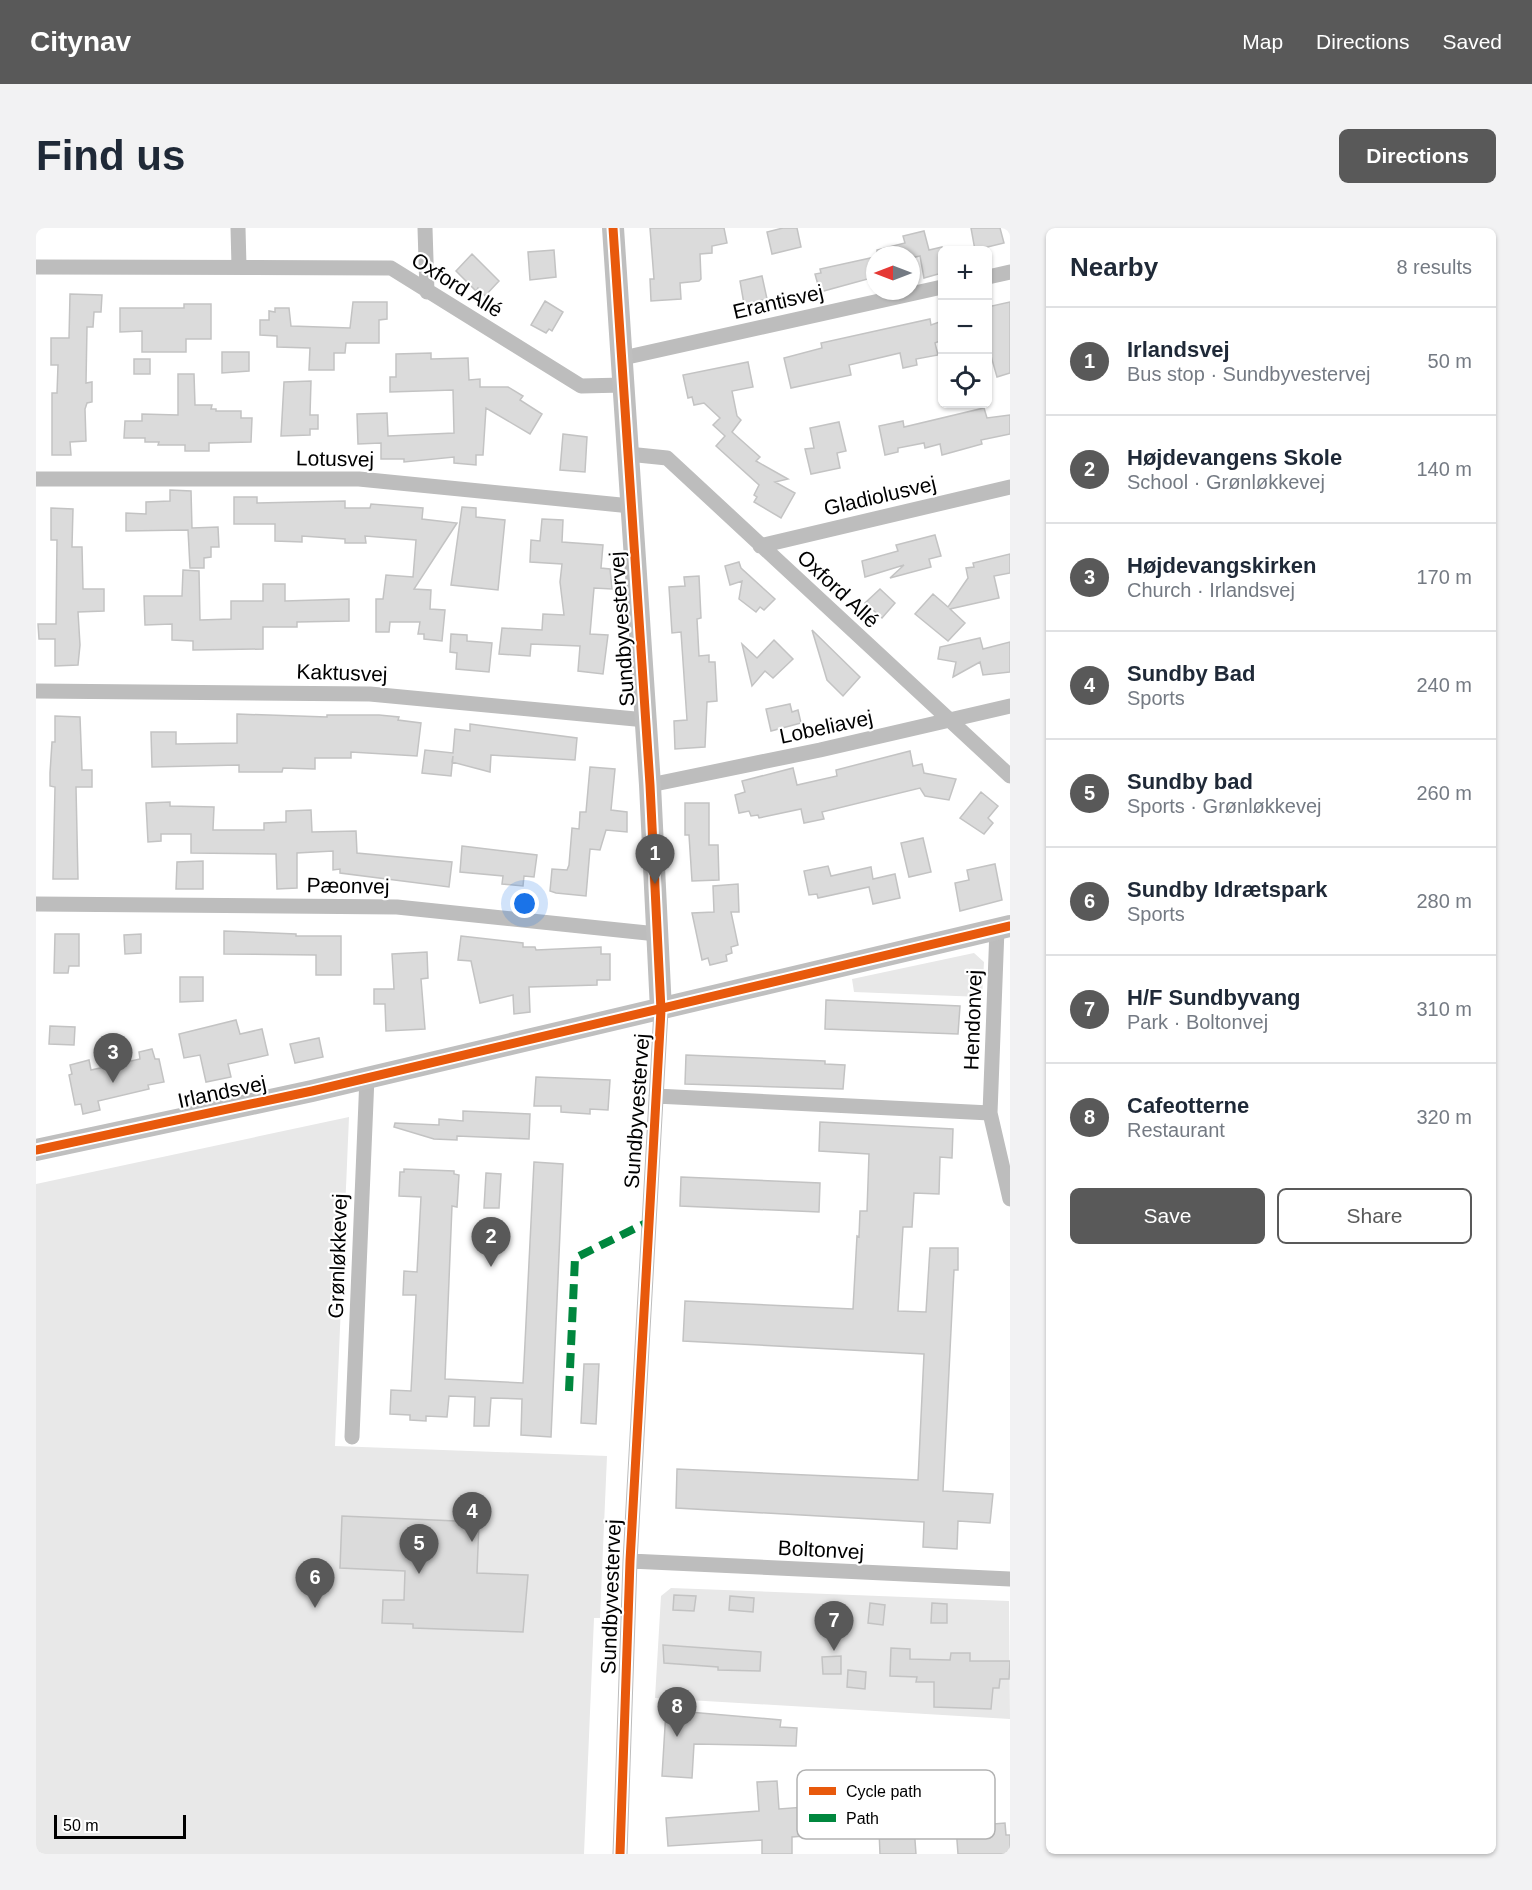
<!DOCTYPE html>
<html lang="en">
<head>
<meta charset="utf-8">
<style>
	:root { --surface:#fff; --page:#f2f2f3; --text:#1f2937; --muted:#747a83; --line:#e0e1e3; --accent:#595959 }
	body { margin:0; font-family:Helvetica,sans-serif; background:var(--page); color:var(--text) }
	.controls { position:absolute; right:18px; top:18px; display:grid; overflow:hidden; border-radius:9px; box-shadow:0 2px 4px #0004 }
	.controls button { width:54px; height:54px; display:grid; place-items:center; padding:0; border:0; border-bottom:2px solid var(--line); background:var(--surface); color:var(--text); font:30px sans-serif }
	.compass { position:absolute; left:830px; top:18px; width:54px; height:54px; border-radius:50%; background:var(--surface); box-shadow:0 2px 4px #0004; rotate:270deg }
	.scale { position:absolute; left:18px; bottom:15px; width:132px; box-sizing:border-box; padding-left:6px; border:3px solid #000; border-top:0; font-size:16px; line-height:21px; white-space:nowrap; color:#000; -webkit-text-stroke:4px #fff; paint-order:stroke }
	.you { position:absolute; left:489px; top:676px; width:21px; height:21px; margin:-15px; border:4px solid #fff; border-radius:50%; background:#1a73e8; box-shadow:0 0 0 9px #1a73e833 }
	.badge { display:grid; place-items:center; width:39px; height:39px; border-radius:50%; background:var(--accent); color:#fff; font-size:20px; font-weight:700 }
	.pin { position:absolute; translate:-50% -50px; filter:drop-shadow(0 2px 3px #0008) }
	.pin::after { content:''; position:absolute; top:32px; width:21px; height:18px; background:inherit; clip-path:polygon(0 0,100% 0,50% 100%) }
	.list { margin:0; padding:0; list-style:none }
	h2 { display:flex; justify-content:space-between; align-items:center; height:78px; margin:0; padding:0 24px; font-size:26px }
	h2 small { font-size:20px; font-weight:400; color:var(--muted) }
	.list li { display:grid; grid-template-columns:39px 1fr auto; gap:18px; align-items:center; box-sizing:border-box; height:108px; padding:0 24px; border-top:2px solid var(--line) }
	.list b { display:block; font-size:22px; white-space:nowrap }
	.list p { margin:0; font-size:20px; white-space:nowrap; color:var(--muted) }
	.list em { font-size:20px; font-style:normal; color:var(--muted) }
	.actions { display:flex; gap:12px; padding:18px 24px }
	.actions a { flex:1; padding:14px 0; border:2px solid var(--accent); border-radius:9px; text-align:center; font-size:21px; color:var(--accent) }
	.actions .main { background:var(--accent); color:#fff }
	.icon { flex:none; width:33px; height:33px; fill:none; stroke:currentColor; stroke-width:2; stroke-linecap:round; stroke-linejoin:round }
	.map { position:relative; flex:none; width:974px; height:1626px; overflow:hidden; border-radius:9px }
	header { display:flex; align-items:center; gap:36px; box-sizing:border-box; height:84px; padding:0 30px; background:var(--accent); color:#fff }
	header strong { font-size:28px }
	nav { display:flex; gap:33px; margin-inline-start:auto; font-size:21px }
	.intro { display:flex; align-items:center; justify-content:space-between; box-sizing:border-box; height:144px; padding:0 36px }
	h1 { margin:0; font-size:42px }
	.button { padding:15px 27px; border-radius:9px; background:var(--accent); color:#fff; font-size:21px; font-weight:700 }
	main { display:flex; gap:36px; padding:0 36px }
	aside { flex:1; background:var(--surface); border-radius:9px; box-shadow:0 2px 4px #0004 }
	.map>svg:first-child { display:block }
	.green { fill:#e8e8e8 }
	.building { fill:#dbdbdb; stroke:#c3c3c3; stroke-width:1.5 }
	.lines { fill:none; stroke-linecap:round; stroke-linejoin:round }
	.street { stroke:#bdbdbd; stroke-width:15 }
	.secondary { stroke:#bfbfbf; stroke-width:22 }
	.quiet { stroke:#00873e; stroke-width:8; stroke-dasharray:15 8; stroke-linecap:butt }
	.cycleway-casing { stroke:#fff; stroke-width:13 }
	.cycleway { stroke:#e8590c; stroke-width:9 }
	.labels { text-anchor:middle; stroke-width:4.5; stroke-linejoin:round; paint-order:stroke }
	.street-label { font-size:21px; fill:#000; stroke:#fff }
	.key { fill:#fff; stroke:#b2b2b2; stroke-width:1.5 }
	.key-label { font-size:16px; fill:#000 }
</style>
</head>
<body>
<header>
<strong>Citynav</strong>
<nav><a>Map</a><a>Directions</a><a>Saved</a></nav>
</header>
<div class="intro"><h1>Find us</h1><a class="button">Directions</a></div>
<main>
<div class="map">
<svg width="974" height="1626" viewBox="0 0 974 1626">
	<rect width="100%" height="100%" fill="#fff"/>
	<path class="green" d="M938,725l10,9 -2,35 -128,-5 -2,-13z
		M313,889l-14,329 272,10 -7,162h-6l-10,236h-548v-670z
		M635,1360l338,13 1,118 -355,-21 6,-102z"/>
	<path class="building" d="M614,0h74l3,15 -15,3v7l-12,1 1,25 -2,2 -19,2 1,16 -30,2 -1,-22h4z
		M747,0h14l4,19 -29,7 -5,-22z
		M935,0h29l4,15 -29,7z
		M888,3l5,19 13,-3v26l-18,5 -4,-22 -9,2v-3h-34v-5l28,-7 -2,-7z
		M518,22l2,27 -26,3 -2,-28z
		M436,26l27,27 -14,15 -7,-8 -2,3 -20,-20z
		M839,29v20l-55,15 -5,-18 6,-1 -1,-4z
		M726,48l5,23 -23,5 -4,-23z
		M34,66l32,1 -1,17h-7l-1,15h-6l-1,56 6,-1v20l-5,1 -2,6 1,32 -16,1 1,13h-19v-62h5l1,-28h-7v-27h18z
		M509,73l18,11 -11,19 -3,-2 -3,4 -15,-8z
		M317,74h34v17l-8,1v23h-33l-1,10h-11v17h-25l1,-22 -33,-1v-11l-17,-1v-15h9v-9l6,1v-4h14l2,18 59,2z
		M974,74v71l-13,4 -10,-35v-35z
		M148,76h27v35h-25v13h-44v-21l-22,1v-24h64z
		M894,91l1,6 11,-4v19l-7,3 3,12 -22,4 1,6 -14,3 -3,-15 -51,12 2,10 -60,13 -7,-30 38,-10 -1,-5z
		M186,124h27v19l-27,2z
		M395,125v6l37,-1 1,22 11,-1v8h28l15,9 -3,4 22,14 -12,20 -44,-26 -3,47h-7v10l-22,-2v-6l-50,5v-3h-23v-16l-23,1 -1,-30 30,-1 1,23 66,-3 -1,-43 -63,2v-15h6v-23z
		M98,131h16v15h-16z
		M712,134l5,25 -21,4 5,25 4,4 -9,12 28,25 -4,4 32,18 -13,3 20,11 -14,25 -27,-16 3,-5 -3,-2 5,-10 -43,-39 9,-10 -12,-11 7,-7 -16,-15 -10,2 -2,-8 -4,1 -5,-23z
		M142,146h16l1,31h17l-1,4h5v2h25v7h11l-1,24 -42,1v8h-24v-6h-27l1,-3h-14v-4h-21l1,-17h17v-7l36,1z
		M275,153l-1,34h8v14h-8v6l-29,1 3,-54z
		M948,180l3,10 23,-3v19l-29,6 1,4 -40,11 -2,-11 -15,4 -1,-5 -26,5v4l-13,3 -6,-29 24,-5 1,6z
		M803,194l7,29 -9,2 3,15 -29,6 -6,-25 9,-1 -4,-20z
		M527,206l24,3 -2,35 -25,-2z
		M134,262l21,1 1,37 26,-1 1,20h-8v10l-7,1v10h-14l-2,-38 -62,1v-18l20,1v-12l24,-1z
		M198,269h23v6l88,-2v7h25l1,-4 52,4 -1,11 35,4 -43,66 17,1 -1,19 15,1 -3,31 -18,-2v-5h-6l2,-12h-30l-1,10h-13v-33h7l3,-24 27,2 3,-37 -51,-4 1,7h-21v-4l-43,-3v6l-27,-1v-17h-41z
		M426,279l14,1v9l29,3 -7,70 -47,-5z
		M15,280l22,1 -1,38h10l1,42h21v22l-26,1 2,33 -2,20 -23,1v-27h-16l-1,-15h18l1,-84h-6z
		M506,291l21,1 -1,22 41,3 -2,23 9,1 2,20 -18,-1 -4,46 18,1 -5,39 -25,-3 2,-25 -49,-2 -1,12 -31,-2 3,-26 40,2 1,-16 21,1 -4,-33 2,-18 -32,-2 1,-22 9,1z
		M899,307l6,21 -12,3 2,8 -41,11 14,-13 -39,12 -3,-16 36,-10 -2,-6z
		M974,326v19l-16,3 5,22 -49,11 15,14 -17,18 -33,-27 18,-20 15,13 20,-29 -2,-10 8,-1 -1,-4z
		M703,334l2,6 34,31 -11,11 -4,-3 -4,5 -17,-13 3,-18 -12,4 -5,-19z
		M147,342l16,1 1,49 31,-1v-18h32v-17h22v17l64,-2v22l-52,1v5h-34v22l-70,1v-9l-21,-1v-16l-27,1 -1,-29h38z
		M663,348l2,42 -4,1 2,37 10,-1v7h6l2,39 -10,1 -2,45 -30,2 -1,-28 13,-1 -6,-88 -9,1 -3,-46 16,-1 -1,-9z
		M844,361l15,14 -13,15 -17,-15z
		M776,402l48,47 -17,19 -16,-16z
		M415,406l16,1v6l25,2 -3,29 -33,-3 1,-16 -7,-1z
		M944,410l3,11 27,-7v30l-27,3 -3,-13 -27,15 3,-15 -18,-3 2,-12z
		M738,412l19,19 -20,19 -8,-7 -13,15 -10,-42 15,14z
		M754,476l2,8 6,-2 3,13 -30,8 -5,-22z
		M201,486l90,3v-2h52l20,2 -1,3 23,3 -4,33 -66,-4v6h-36v11l-32,-1 -1,4h-43v-7l-87,2 -1,-35h25v12l61,-1z
		M19,488l25,1 2,53h10v17h-16l2,92h-25l2,-92 -5,-1v-13l2,-31h3z
		M434,496l107,14 -2,22 -84,-5 -1,17 -38,-10 1,-6 -2,20 -29,-3 3,-23 28,3 2,-24 15,2z
		M874,523l3,15 9,-2 2,9 32,6 -7,21 -24,-4 -5,-8 -98,24 2,7 -20,4 -3,-14 -42,9 -1,-3 -7,1 -2,-5 -10,2 -4,-18 10,-3 -3,-11 51,-13 4,17 40,-9 -1,-6z
		M554,539l25,2 -4,41 16,2v20l-21,-2 -6,20 -10,-1 -4,47 -30,-3 -6,-2 2,-22 15,1 2,-5 3,-37 7,1 1,-17h6z
		M945,564l17,14 -10,12 5,5 -9,11 -24,-16z
		M134,574v4l44,1 -1,23h51v-7l22,-1v-11l25,-1 1,22 44,-1 1,22 95,9 -3,25 -109,-14v-4l-7,1v-19l-36,2v35l-20,1 -1,-35 -85,-1v-19h-30v7l-13,1 -2,-39z
		M649,575h24v42h9l1,35 -27,1 -3,-46h-4z
		M887,610l8,34 -22,5 -8,-34z
		M426,618l75,9 -3,22 -10,-1 -1,10 -21,-2 1,-8 -43,-4z
		M167,633v28h-27l1,-27z
		M959,636l7,36 -42,11 -5,-28 14,-3 -2,-10z
		M792,638l3,10 40,-9 2,12 22,-5 5,24 -27,6 -4,-17 -51,11 -1,-4 -8,1 -5,-24z
		M702,656l1,28h-8l7,33 -7,2 1,6 -6,2 1,6 -17,4 -2,-7 -6,2 -10,-47 22,-1 -1,-26z
		M188,703l72,3v2h45v39h-25v-20l-92,-1z
		M19,706h24v32h-10l-1,7h-14z
		M105,706v19l-16,1 -1,-19z
		M425,708l62,7v4h12l1,3 65,-3v7h9v26h-13v5l-68,2 1,25 -16,2 -1,-19 -33,8 -9,-42 -13,-1z
		M391,724l1,26 -7,1 4,50 -39,2 -1,-27h-11v-15h20l-2,-35z
		M144,749h23v24l-23,1z
		M790,772l134,6 -2,28 -133,-5z
		M200,792l4,14 22,-5 6,26 -40,9 3,13 -25,5 -6,-27 -16,3 -5,-24z
		M14,798l25,1 -1,18 -25,-1z
		M283,810l4,19 -28,6 -5,-19z
		M116,821l3,10h4l5,23 -16,3 1,4 -51,12 2,9 -17,4 -2,-10 -6,1 -6,-30 3,-1 -2,-9 19,-5 2,10 49,-11 -1,-7z
		M650,827l139,6v3l20,1 -2,24 -158,-5z
		M500,849l74,3 -2,30 -18,-1v5l-29,-2v-6h-27z
		M427,883l67,3 -1,25 -72,-3v4l-23,-1 -40,-12 1,-4 44,2v-6l24,2z
		M784,894l133,7 -1,29 -12,-1 -1,37 -25,-1 -2,34h-9l-5,84 28,1 4,-64h28v22h-4l-11,221 50,3 -3,29 -32,-2 -1,28 -34,-2 1,-25 -248,-14 1,-39 241,11 6,-126 -241,-13 2,-40 168,8 4,-73 2,1 1,-26h7l2,-57 -50,-3z
		M498,934l29,2 -12,273 -30,-2 1,-36 -31,-1 -2,28h-15l1,-29 -26,-1 -2,21 -21,-1v5l-16,-1v-5l-20,-1 1,-24 20,1 5,-96h-13l1,-24 13,1 4,-75 -22,-1 1,-24h4v-3l50,2v3l5,1 -2,32 -5,-1 -7,173 78,4z
		M450,945l15,1 -2,34h-15z
		M645,949l139,6 -1,29 -139,-6z
		M548,1136h15l-3,60 -15,-1z
		M306,1288l137,6 -2,51 51,2 -5,57 -110,-4v-4l-31,-1 1,-23h21l1,-29 -65,-3z
		M638,1367l22,1 -2,15 -21,-1z
		M694,1368l24,2 -1,14 -24,-2z
		M834,1375l15,2 -2,20 -15,-2z
		M896,1375l15,1v19h-16z
		M627,1417l98,7 -1,19 -42,-1v-3l-54,-4z
		M855,1420l19,1v10l40,1 1,-7h19v8h40l-1,18h-9l-1,9h-6l-2,21 -57,-2v-25h-18l1,-5 -27,-1z
		M805,1428v18h-18l-1,-17z
		M812,1442l18,2 -1,17 -18,-2z
		M630,1482l115,10 -1,7 17,1 -1,18 -102,-2 -2,34 -30,-2z
		M741,1553l2,28 133,-10 4,55h-36l-1,-24 -87,7v17h-30v-14l-94,6 -2,-28 93,-7 -2,-29z
		M969,1595l1,12h4v19h-52l-2,-27z"/>
	<g class="lines">
		<path class="street" d="M202,0l1,38
			M389,0l2,64
			M0,39l355,1 190,118 43,-1
			M952,49l22,-5
			M587,130l319,-71
			M592,226l39,4 343,318
			M0,251h323l272,27
			M724,318l250,-59
			M0,463l334,3 276,26
			M614,557l170,-35 190,-44
			M0,676l361,3 260,27
			M961,701l-7,184 20,86
			M620,868l334,17
			M316,1209l15,-360
			M594,1333l380,18
			M584,1626l10,-293 31,-551"/>
		<path class="secondary" d="M577,0l37,557 11,225
			M0,922l276,-59 698,-165"/>
		<path class="quiet" d="M533,1163l6,-133 73,-36"/>
		<g class="cycleway-casing">
			<path id="cycleway" d="M577,0l37,557 11,225 -31,551 -10,293
				M0,922l276,-59 698,-165"/>
		</g>
		<use href="#cycleway" class="cycleway"/>
	</g>
	<g class="labels">
		<g class="street-label">
			<text transform="translate(421 57) rotate(32)" y="7">Oxford Allé</text>
			<text transform="translate(742 74) rotate(-13)" y="7">Erantisvej</text>
			<text transform="translate(299 231) rotate(1)" y="7">Lotusvej</text>
			<text transform="translate(844 268) rotate(-13)" y="7">Gladiolusvej</text>
			<text transform="translate(802 361) rotate(43)" y="7">Oxford Allé</text>
			<text transform="translate(586 401) rotate(-94)" y="7">Sundbyvestervej</text>
			<text transform="translate(306 445) rotate(2)" y="7">Kaktusvej</text>
			<text transform="translate(790 499) rotate(-12)" y="7">Lobeliavej</text>
			<text transform="translate(312 658) rotate(1)" y="7">Pæonvej</text>
			<text transform="translate(937 792) rotate(-88)" y="7">Hendonvej</text>
			<text transform="translate(186 864) rotate(-12)" y="7">Irlandsvej</text>
			<text transform="translate(601 883) rotate(-86)" y="7">Sundbyvestervej</text>
			<text transform="translate(302 1028) rotate(-88)" y="7">Grønløkkevej</text>
			<text transform="translate(785 1322) rotate(3)" y="7">Boltonvej</text>
			<text transform="translate(575 1369) rotate(-88)" y="7">Sundbyvestervej</text>
		</g>
	</g>
	<rect x="761" y="1542" width="198" height="69" rx="9" class="key"/>
	<rect x="773" y="1559" width="27" height="8" fill="#e8590c"/>
	<rect x="773" y="1586" width="27" height="8" fill="#00873e"/>
	<g class="key-label">
		<text x="810" y="1569">Cycle path</text>
		<text x="810" y="1596">Path</text>
	</g>
</svg>
<div class="controls">
<button>+</button>
<button>−</button>
<button><svg class="icon" aria-label="locate" viewBox="0 0 24 24"><circle cx="12" cy="12" r="6"/><path d="M12 2v4M12 18v4M2 12h4M18 12h4"/></svg></button>
</div>
<svg class="compass" viewBox="-18 -18 36 36"><path d="M0-13l5 13h-10z" fill="#e53935"/><path d="M0 13l5-13h-10z" fill="#747a83"/></svg>
<div class="scale">50 m</div>
<div class="you"></div>
<div class="pin badge" style="left:619px;top:656px">1</div>
<div class="pin badge" style="left:455px;top:1039px">2</div>
<div class="pin badge" style="left:77px;top:855px">3</div>
<div class="pin badge" style="left:436px;top:1314px">4</div>
<div class="pin badge" style="left:383px;top:1346px">5</div>
<div class="pin badge" style="left:279px;top:1380px">6</div>
<div class="pin badge" style="left:798px;top:1423px">7</div>
<div class="pin badge" style="left:641px;top:1509px">8</div>
</div>
<aside>
<h2>Nearby<small>8 results</small></h2>
<ul class="list">
<li><span class="badge">1</span><div><b>Irlandsvej</b><p>Bus stop · Sundbyvestervej</p></div><em>50 m</em></li>
<li><span class="badge">2</span><div><b>Højdevangens Skole</b><p>School · Grønløkkevej</p></div><em>140 m</em></li>
<li><span class="badge">3</span><div><b>Højdevangskirken</b><p>Church · Irlandsvej</p></div><em>170 m</em></li>
<li><span class="badge">4</span><div><b>Sundby Bad</b><p>Sports</p></div><em>240 m</em></li>
<li><span class="badge">5</span><div><b>Sundby bad</b><p>Sports · Grønløkkevej</p></div><em>260 m</em></li>
<li><span class="badge">6</span><div><b>Sundby Idrætspark</b><p>Sports</p></div><em>280 m</em></li>
<li><span class="badge">7</span><div><b>H/F Sundbyvang</b><p>Park · Boltonvej</p></div><em>310 m</em></li>
<li><span class="badge">8</span><div><b>Cafeotterne</b><p>Restaurant</p></div><em>320 m</em></li>
</ul>
<div class="actions"><a class="main">Save</a><a>Share</a></div>
</aside>
</main>
</body>
</html>
